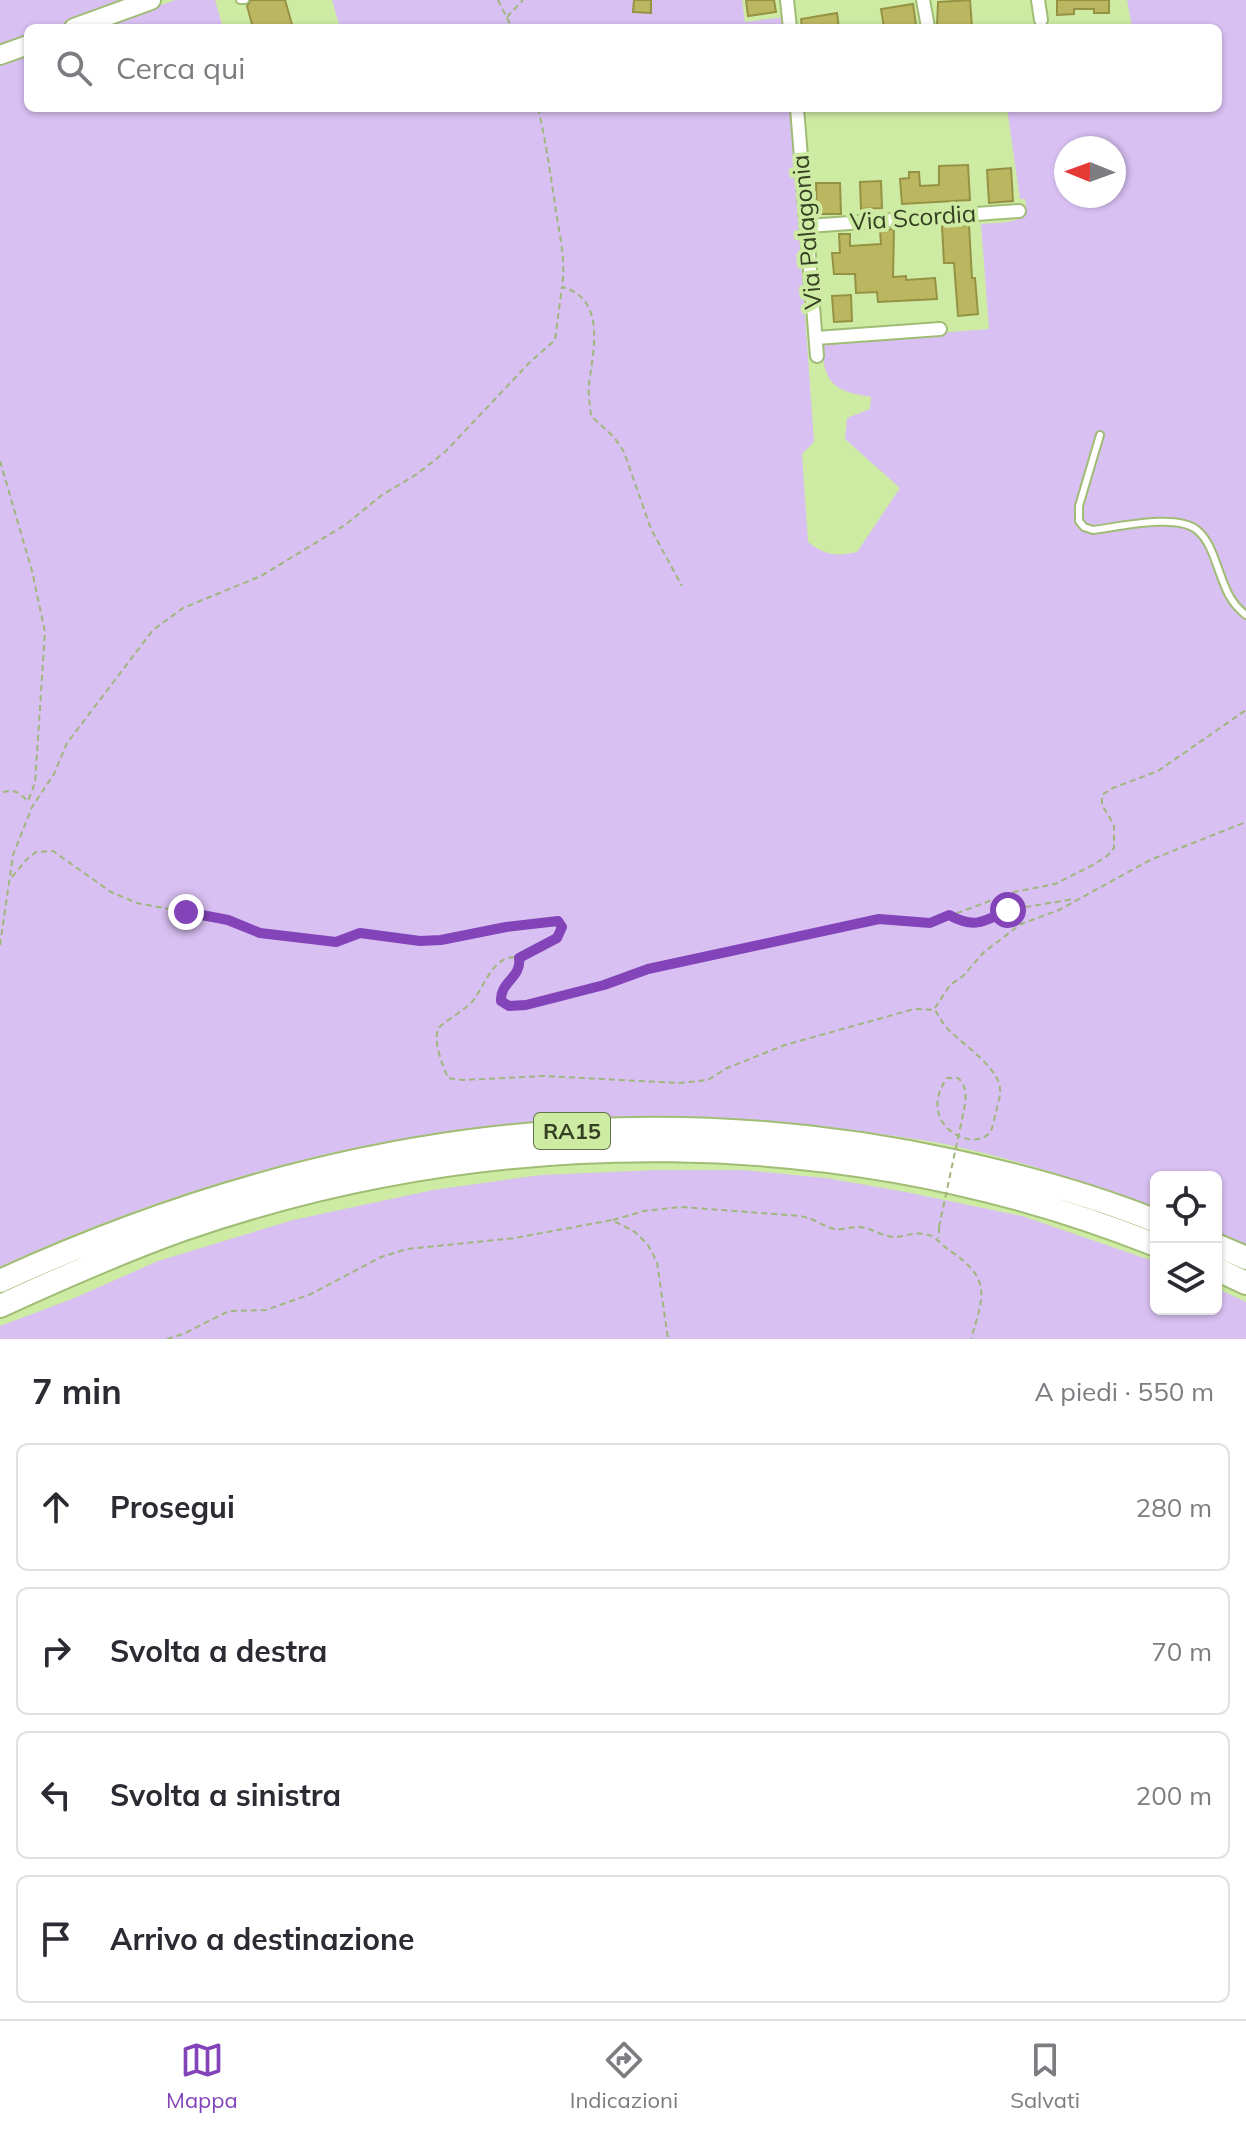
<!DOCTYPE html>
<html lang="it">
<head>
<meta charset="utf-8">
<style>
	:root { --surface:#fff; --page:#f2f2f3; --text:#2b2b33; --muted:#7c7c81; --line:#e1e1e2; --accent:#8444b9 }
	body { margin:0; font-family:Mulish,sans-serif; background:var(--page); color:var(--text) }
	.controls { position:absolute; right:24px; bottom:24px; display:grid; overflow:hidden; border-radius:12px; box-shadow:0 2px 6px #0004 }
	.controls button { width:72px; height:72px; display:grid; place-items:center; padding:0; border:0; border-bottom:2px solid var(--line); background:var(--surface); color:var(--text); font:40px sans-serif }
	.compass { position:absolute; left:1054px; top:136px; width:72px; height:72px; border-radius:50%; background:var(--surface); box-shadow:0 2px 6px #0004; rotate:271deg }
	.stop { position:absolute; width:24px; height:24px; margin:-18px; border:6px solid #8444b9; border-radius:50%; background:#fff }
	.stop.end { background:#8444b9; border-color:#fff; box-shadow:0 2px 8px #0008 }
	.list { margin:0; padding:0; list-style:none }
	h2 { display:flex; justify-content:space-between; align-items:center; height:104px; margin:0; padding:0 32px; font-size:34px }
	h2 small { font-size:26px; font-weight:400; color:var(--muted) }
	.list li { display:grid; grid-template-columns:52px 1fr auto; gap:24px; align-items:center; box-sizing:border-box; height:128px; margin:0 16px 16px; padding:0 16px; border:2px solid var(--line); border-radius:12px }
	.list b { display:block; font-size:30px; white-space:nowrap }
	.list em { font-size:26px; font-style:normal; color:var(--muted) }
	.icon { flex:none; width:44px; height:44px; fill:none; stroke:currentColor; stroke-width:2; stroke-linecap:round; stroke-linejoin:round }
	.map { position:relative; flex:none; width:1246px; height:1339px; overflow:hidden }
	.search { position:absolute; background:var(--surface); box-shadow:0 2px 6px #0004; left:24px; right:24px; top:24px; height:88px; display:flex; align-items:center; gap:20px; box-sizing:border-box; padding:0 28px; border-radius:12px; color:var(--muted); font-size:30px }
	.sheet { height:680px; background:var(--surface) }
	nav { display:flex; justify-content:space-around; align-items:center; box-sizing:border-box; height:112px; border-top:2px solid var(--line); background:var(--surface); font-size:22px; color:var(--muted) }
	nav a { display:grid; justify-items:center; gap:4px }
	nav .on { color:var(--accent) }
	.map>svg:first-child { display:block }
	.green { fill:#d8c0f2; fill-rule:evenodd }
	.building { fill:#bbb761; stroke:#969244; stroke-width:2 }
	.lines { fill:none; stroke-linecap:round; stroke-linejoin:round }
	.lane-casing { stroke:#a0bc75; stroke-width:10 }
	.street-casing { stroke:#a0bc75; stroke-width:16 }
	.secondary-casing { stroke:#a0bc75; stroke-width:22 }
	.highway-casing { stroke:#a0bc75; stroke-width:26 }
	.path { stroke:#9fb67c; stroke-width:2; stroke-dasharray:6 4; stroke-linecap:butt }
	.lane { stroke:#fff; stroke-width:6 }
	.street { stroke:#fff; stroke-width:12 }
	.secondary { stroke:#fff; stroke-width:18 }
	.highway { stroke:#fff; stroke-width:22 }
	.path-bridge { stroke:#9fb67c; stroke-width:2; stroke-dasharray:6 4; stroke-linecap:butt }
	.route { stroke:#8444b9; stroke-width:10 }
	.labels { text-anchor:middle; stroke-width:8; stroke-linejoin:round; paint-order:stroke }
	.shield { fill:#ceeba3; stroke:#637349; stroke-width:2 }
	.shield-label { font-size:22px; font-weight:bold; fill:#354023 }
	.street-label { font-size:24px; fill:#354023; stroke:#ceeba3 }
</style>
</head>
<body>
<div class="map">
<svg width="1246" height="1339" viewBox="0 0 1246 1339">
	<rect width="100%" height="100%" fill="#ceeba3"/>
	<path class="green" d="M0,0h129l-78,28h-23v8l-28,10z
		M175,0h40l8,28h-125z
		M332,0h410l3,22 39,-5v11h-444z
		M1127,0h119v1244l-30,-12v-55h-60v31c-66,-24 -133,-47 -202,-62 -31,-7 -64,-10 -96,-15 -296,-43 -588,11 -858,136v-1203l28,-10v54h762l24,334 -12,12 6,88c16,13 28,15 49,10l43,-64 -55,-49 2,-21 23,-9 1,-12c-38,-6 -48,-14 -49,-55l167,-13 -8,-105c20,-2 51,2 44,-25h-5l-13,-91h211v-80h-90l4,-1zM1066,148h48v48h-48z
		M656,1170h87l83,8 80,14 116,24 134,46v47h60v-21l30,14v37h-1246v-13l72,-27 86,-38 135,-41 140,-30 108,-15z"/>
	<path class="building" d="M251,0h34l8,28h-40l-6,-22z
		M634,0h17v13l-18,-1z
		M746,0h28l2,12 -28,4z
		M970,0l2,27 -12,1v-3l-23,2 1,-25z
		M1057,0h52v13h-15v-4h-20v5l-17,1z
		M913,4l3,21 -32,3 -3,-19z
		M837,13l2,15h-37l-1,-9z
		M968,165l2,35 -68,4 -2,-25 9,-1v-6h10l1,14 19,-1v-19z
		M1011,168l2,33 -24,2 -2,-33z
		M881,181l1,27 -21,1 -1,-27z
		M816,183h24l1,31h-24z
		M969,225l3,53h3l3,36 -20,2 -4,-53h-10l-2,-37z
		M894,229l-1,48 13,-1v4l29,-2 2,21 -59,3 -1,-10 -21,1 -1,-19h-21l-2,-21h8l-1,-19h11v12l31,-2 -1,-14z
		M851,295l1,26 -18,1 -2,-26z"/>
	<g class="lines">
		<g class="lane-casing">
			<path id="lane" d="M240,0h5
				M1100,435l-21,71v15l5,6 9,3c26,-3 83,-17 104,0 11,9 16,24 21,38 7,19 11,34 28,47"/>
		</g>
		<g class="street-casing">
			<path id="street" d="M787,0l3,28
				M923,0l5,27
				M1038,0l3,20
				M797,108l20,248
				M808,226l211,-15
				M816,338l124,-9"/>
		</g>
		<g class="secondary-casing">
			<path id="secondary" d="M74,28l77,-28
				M0,55l28,-10"/>
		</g>
		<g class="highway-casing">
			<path id="highway" d="M1216,1245l30,13
				M1216,1269l30,14
				M0,1281c306,-140 621,-192 953,-120 69,15 138,34 203,60
				M0,1306c61,-28 122,-55 184,-77 312,-108 664,-107 972,16"/>
		</g>
		<path class="path" d="M498,0l14,28
			M507,17l16,-17
			M538,108c8,34 13,69 18,104 4,24 10,50 6,74
			M0,461l32,110 13,61 -10,151 -7,18c-10,-9 -14,-13 -28,-8
			M12,877l15,-18 9,-7 17,-1 58,41 26,11 91,17 32,13 55,7 21,2 24,-9 60,8 21,-1 65,-13 52,-6 4,6 -5,11 -36,19
			M951,916l13,8h15l29,-14 66,-11
			M0,945l13,-90 19,-48 22,-33 13,-31 86,-113 30,-22 78,-32 84,-51 37,-30 35,-21 28,-22 85,-90 25,-22 7,-53c45,12 31,64 27,97 -1,11 1,21 2,32l23,21 10,15 27,77 31,57
			M935,1008l15,-23 13,-9 21,-24 37,-28 38,-14 91,-50 96,-38
			M964,1110c2,-12 4,-23 -6,-32h-11c-33,47 28,77 44,53 2,-5 3,-13 5,-18 1,-8 5,-16 4,-24 -1,-20 -33,-42 -47,-55 -8,-6 -13,-16 -18,-24l-21,-1 -129,36 -58,23 -19,12 -29,3 -135,-7 -82,4 -14,-2c-5,-12 -15,-35 -10,-49 2,-5 27,-19 34,-27 13,-16 22,-50 47,-44 3,14 -6,19 -16,28l-2,15 8,5 17,-1 78,-20 44,-16 231,-50 51,4 84,-31 41,-8 38,-19 14,-9 7,-8v-23l-12,-20v-10l11,-7 45,-17 88,-61
			M613,1220l31,-9 36,-4 120,9c13,2 23,10 34,13 8,1 17,-2 25,-2 10,0 19,7 29,9 12,4 23,-5 36,-2 12,1 16,10 25,16 43,29 35,45 22,89
			M939,1227v11
			M167,1339l16,-5 46,-23 37,-1 45,-16 70,-37 26,-8 108,-11 97,-18 23,12 13,13 9,17 11,77"/>
		<use href="#lane" class="lane"/>
		<use href="#street" class="street"/>
		<use href="#secondary" class="secondary"/>
		<use href="#highway" class="highway"/>
		<path class="path-bridge" d="M939,1227l25,-117"/>
	</g>
	<g class="lines">
		<path class="route" d="M186,912l42,8 32,13 76,9 24,-9 60,8 21,-1 65,-13 52,-6 4,6 -5,11 -38,20c3,20 -19,23 -18,43l8,5 17,-1 78,-20 44,-16 231,-50 51,4 19,-8c26,14 34,7 59,-5"/>
	</g>
	<g class="labels">
		<rect class="shield" x="534" y="1113" width="76" height="36" rx="6"/>
		<g class="shield-label">
			<text x="572" y="1139">RA15</text>
		</g>
		<g class="street-label">
			<text transform="translate(913 218) rotate(-4)" y="8">Via Scordia</text>
			<text transform="translate(807 232) rotate(-95)" y="8">Via Palagonia</text>
		</g>
	</g>
</svg>
<div class="controls">
<button><svg class="icon" aria-label="locate" viewBox="0 0 24 24"><circle cx="12" cy="12" r="6"/><path d="M12 2v4M12 18v4M2 12h4M18 12h4"/></svg></button>
<button><svg class="icon" aria-label="layers" viewBox="0 0 24 24"><path d="M12 4l9 5-9 5-9-5zM3 14l9 5 9-5"/></svg></button>
</div>
<svg class="compass" viewBox="-18 -18 36 36"><path d="M0-13l5 13h-10z" fill="#e53935"/><path d="M0 13l5-13h-10z" fill="#7c7c81"/></svg>
<div class="stop" style="left:1008px;top:910px"></div>
<div class="stop end" style="left:186px;top:912px"></div>
<div class="search"><svg class="icon" aria-label="search" viewBox="0 0 24 24"><circle cx="10" cy="10" r="6"/><path d="M15 15l6 6"/></svg>Cerca qui</div>
</div>
<section class="sheet">
<h2>7 min<small>A piedi · 550 m</small></h2>
<ul class="list">
<li><svg class="icon" aria-label="ahead" viewBox="0 0 24 24"><path d="M12 20V5M6 11l6-6 6 6"/></svg><div><b>Prosegui</b></div><em>280 m</em></li>
<li><svg class="icon" aria-label="right" viewBox="0 0 24 24"><path d="M7 20v-9h11M14 6l5 5-5 5"/></svg><div><b>Svolta a destra</b></div><em>70 m</em></li>
<li><svg class="icon" aria-label="left" viewBox="0 0 24 24"><path d="M17 20v-9H6M10 6l-5 5 5 5"/></svg><div><b>Svolta a sinistra</b></div><em>200 m</em></li>
<li><svg class="icon" aria-label="arrive" viewBox="0 0 24 24"><path d="M6 21V4h12l-3 4 3 4H6"/></svg><div><b>Arrivo a destinazione</b></div></li>
</ul>
</section>
<nav>
<a class="on"><svg class="icon" aria-label="map" viewBox="0 0 24 24"><path d="M3 6l6-2 6 2 6-2v14l-6 2-6-2-6 2zM9 4v14M15 6v14"/></svg>Mappa</a>
<a><svg class="icon" aria-label="directions" viewBox="0 0 24 24"><path d="M12 3l9 9-9 9-9-9zM9 14v-3h6M13 9l2 2-2 2"/></svg>Indicazioni</a>
<a><svg class="icon" aria-label="saved" viewBox="0 0 24 24"><path d="M7 4h10v16l-5-4-5 4z"/></svg>Salvati</a>
</nav>
</body>
</html>
